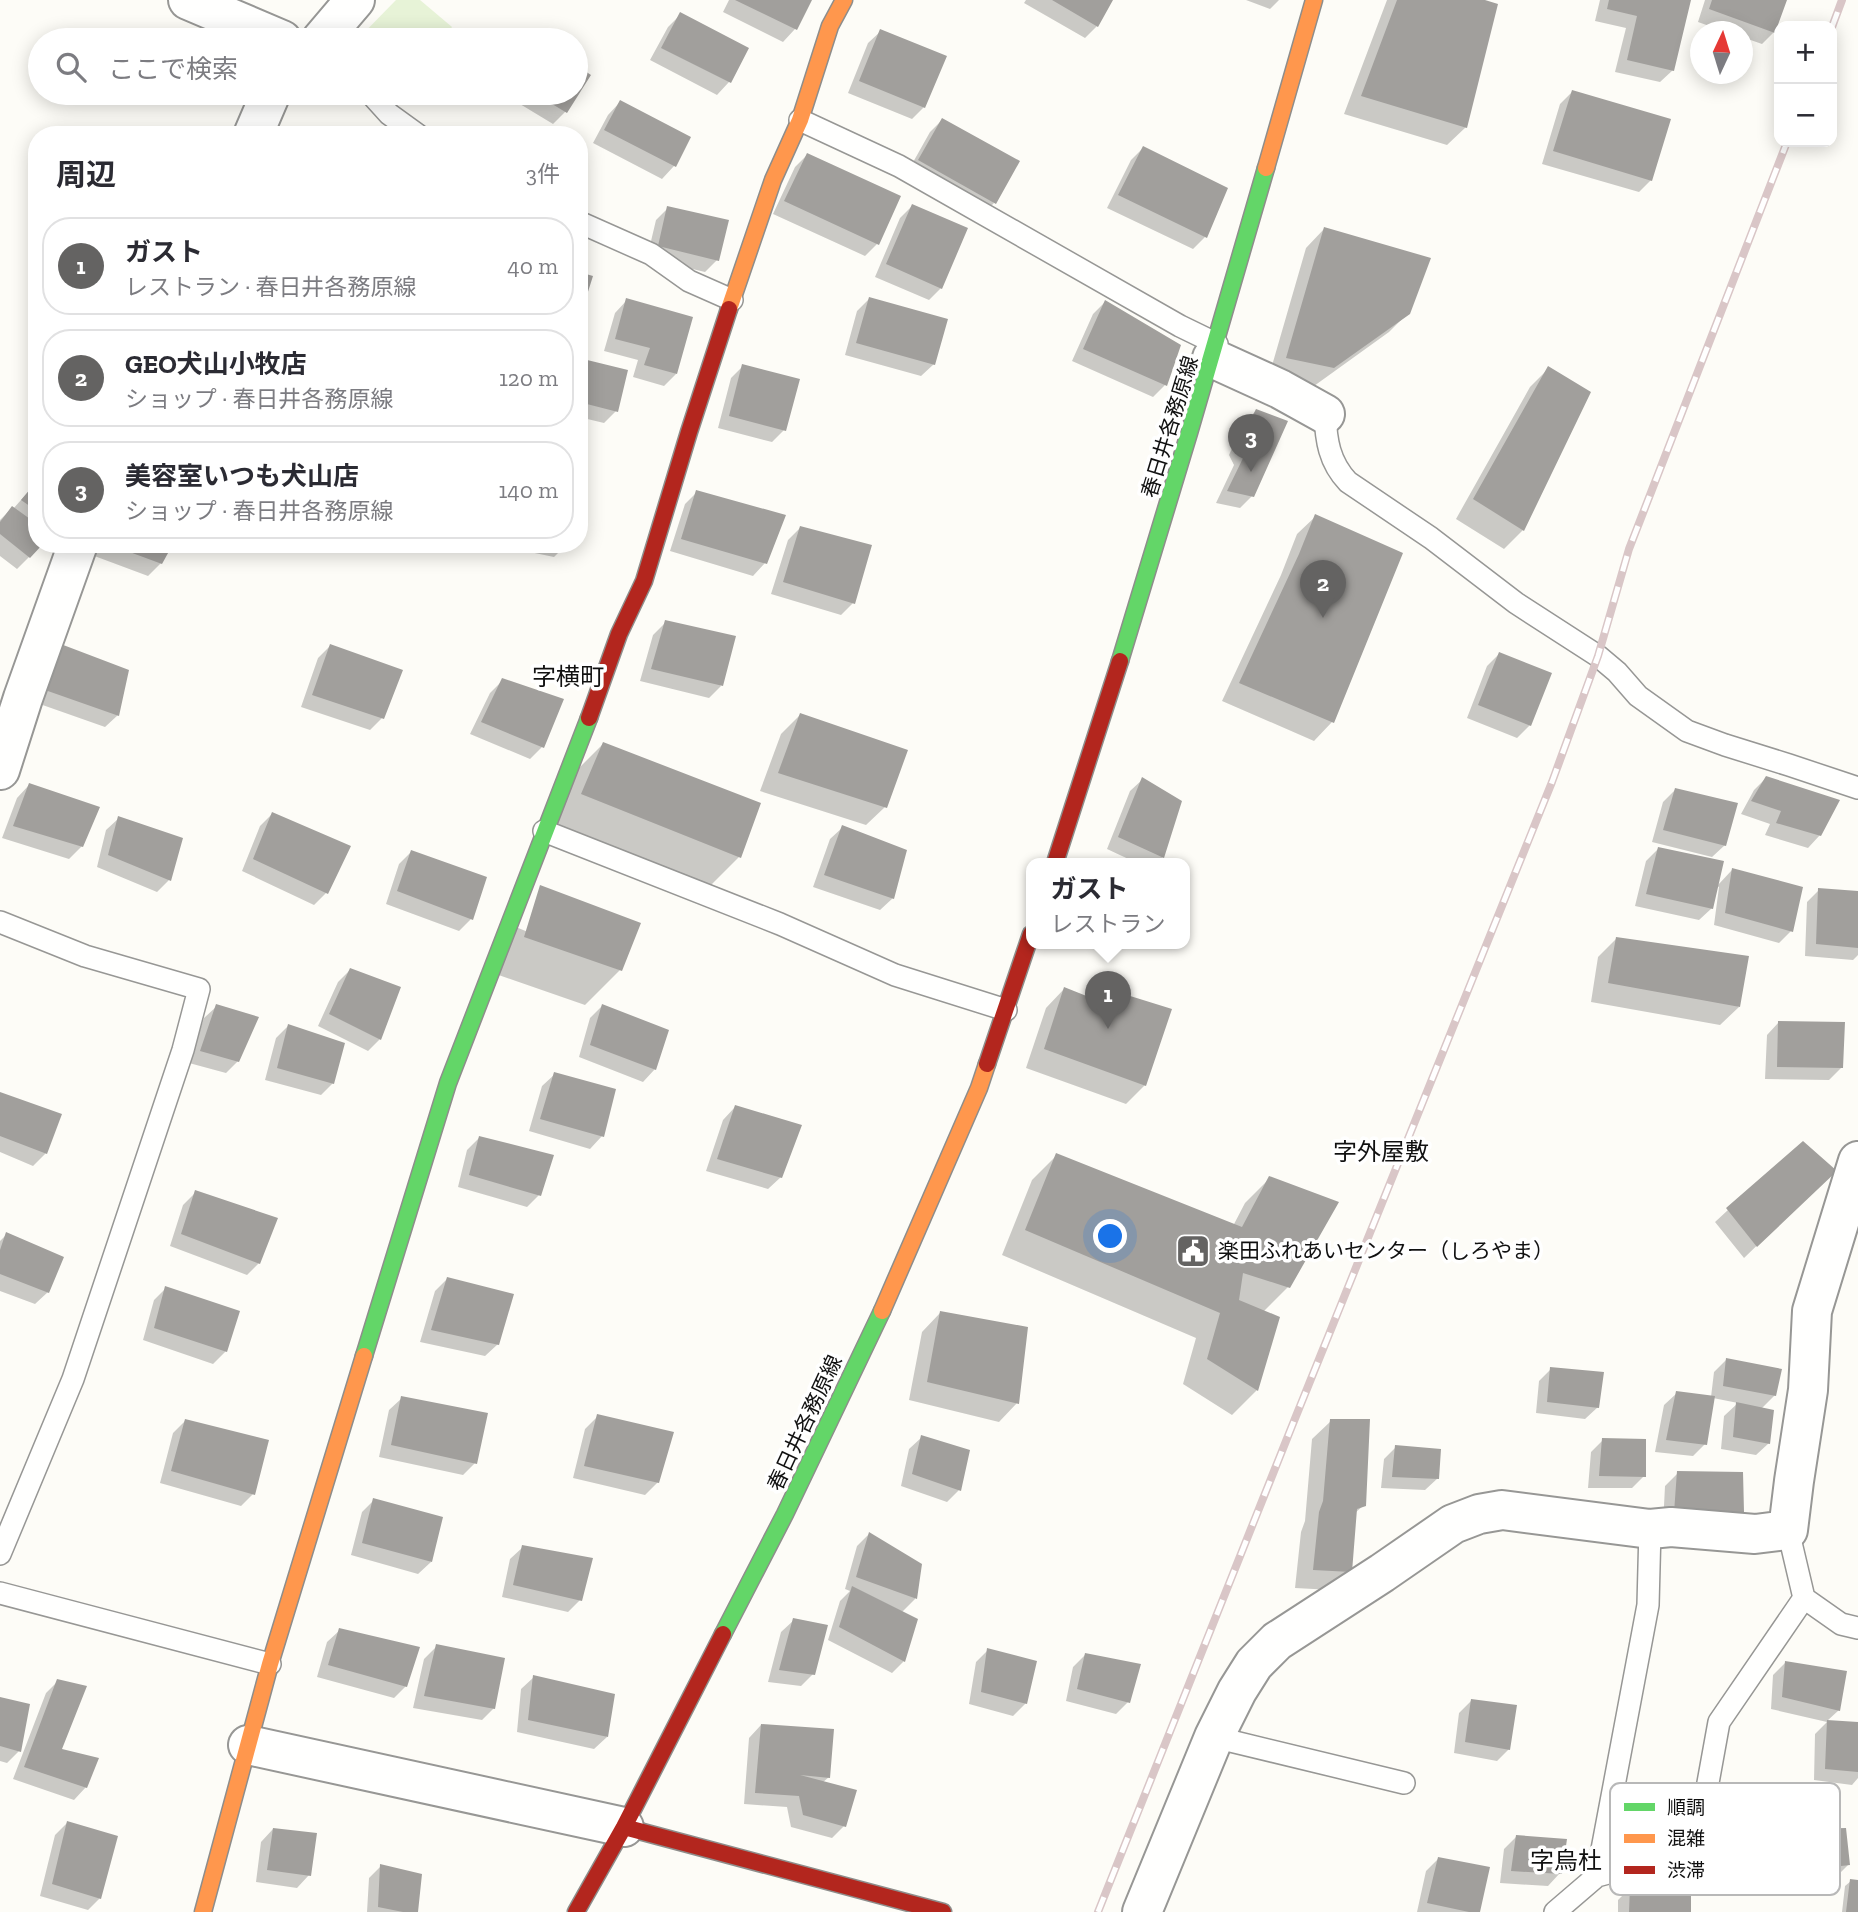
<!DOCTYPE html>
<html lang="ja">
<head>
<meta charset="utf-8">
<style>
	:root { --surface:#fff; --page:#f7f7f7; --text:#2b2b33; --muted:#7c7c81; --line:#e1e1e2; --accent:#646362 }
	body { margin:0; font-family:"Zilla Slab","Noto Sans JP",serif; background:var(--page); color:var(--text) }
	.controls { position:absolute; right:21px; top:21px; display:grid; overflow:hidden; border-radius:14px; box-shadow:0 4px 18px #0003 }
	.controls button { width:63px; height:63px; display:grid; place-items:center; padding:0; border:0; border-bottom:2px solid var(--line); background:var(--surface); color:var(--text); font:35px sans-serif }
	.compass { position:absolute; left:1690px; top:21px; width:63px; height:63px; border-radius:50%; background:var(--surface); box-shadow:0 4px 18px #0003; rotate:4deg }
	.you { position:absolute; left:1111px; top:1237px; width:24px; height:24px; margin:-18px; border:5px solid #fff; border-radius:50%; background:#1a73e8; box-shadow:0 0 0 10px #1a73e833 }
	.badge { display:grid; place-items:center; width:46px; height:46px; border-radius:50%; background:var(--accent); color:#fff; font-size:23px; font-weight:700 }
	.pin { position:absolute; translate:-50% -58px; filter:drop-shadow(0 2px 4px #0008) }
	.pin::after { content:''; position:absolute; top:37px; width:24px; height:21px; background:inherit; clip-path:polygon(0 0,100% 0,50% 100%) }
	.popup { position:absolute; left:1026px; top:858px; width:164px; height:91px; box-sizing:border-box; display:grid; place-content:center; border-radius:14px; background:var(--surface); filter:drop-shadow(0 2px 5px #0005); font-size:23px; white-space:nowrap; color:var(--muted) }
	.popup b { font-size:26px; color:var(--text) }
	.popup::after { content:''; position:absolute; left:50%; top:100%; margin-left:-14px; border:14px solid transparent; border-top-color:var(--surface) }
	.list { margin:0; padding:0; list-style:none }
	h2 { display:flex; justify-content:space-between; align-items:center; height:91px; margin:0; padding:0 28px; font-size:30px }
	h2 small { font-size:23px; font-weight:400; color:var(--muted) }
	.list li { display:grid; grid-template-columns:46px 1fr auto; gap:21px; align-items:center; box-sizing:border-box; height:98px; margin:0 14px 14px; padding:0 14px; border:2px solid var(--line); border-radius:28px }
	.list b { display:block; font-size:26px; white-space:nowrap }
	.list p { margin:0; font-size:23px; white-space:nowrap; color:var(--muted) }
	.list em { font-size:23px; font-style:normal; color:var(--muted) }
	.icon { flex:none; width:38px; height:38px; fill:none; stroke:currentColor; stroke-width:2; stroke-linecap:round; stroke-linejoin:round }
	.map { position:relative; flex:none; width:1858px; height:1912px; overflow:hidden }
	.search { position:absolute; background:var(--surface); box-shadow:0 4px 18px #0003; left:28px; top:28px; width:560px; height:77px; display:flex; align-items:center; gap:18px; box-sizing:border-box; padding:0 24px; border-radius:38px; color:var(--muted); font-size:26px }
	.panel { position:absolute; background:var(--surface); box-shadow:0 4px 18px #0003; left:28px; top:126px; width:560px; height:427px; border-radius:28px }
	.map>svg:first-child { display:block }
	.green { fill:#e7f3d7 }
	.shadow { fill:#0003 }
	.building { fill:#a19f9c }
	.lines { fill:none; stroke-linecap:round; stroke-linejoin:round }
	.lane-casing { stroke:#979795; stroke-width:24 }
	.street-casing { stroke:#979795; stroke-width:42 }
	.fast-casing { stroke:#8e8d8b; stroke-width:19 }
	.slow-casing { stroke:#8e8d8b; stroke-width:19 }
	.jam-casing { stroke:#8e8d8b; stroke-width:19 }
	.lane { stroke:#fffffe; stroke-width:21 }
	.street { stroke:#fffffe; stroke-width:38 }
	.fast { stroke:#63d668; stroke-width:16 }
	.slow { stroke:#ff974d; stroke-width:16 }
	.jam { stroke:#b3261e; stroke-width:16 }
	.rail-casing { stroke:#d9c6c7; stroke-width:8 }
	.rail { stroke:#fff; stroke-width:5; stroke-dasharray:16; stroke-linecap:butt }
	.labels { text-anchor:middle; stroke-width:7; stroke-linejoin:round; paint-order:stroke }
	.street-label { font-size:21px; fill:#111; stroke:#fff }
	.poi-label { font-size:21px; fill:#111; stroke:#fff; text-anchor:start }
	.quarter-label { font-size:24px; fill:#111; stroke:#fff }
	.key { fill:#fff; stroke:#b8b8b8; stroke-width:2 }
	.key-label { font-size:19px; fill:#111 }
</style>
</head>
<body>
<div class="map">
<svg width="1858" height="1912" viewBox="0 0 1858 1912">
	<rect width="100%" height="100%" fill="#fdfcf7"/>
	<path class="green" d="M396,0h24l32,27 -10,13h-85z"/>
	<path class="shadow" d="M729,0h81l-15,29 -12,13 -60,-30z
		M1026,0h85l-14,26 -12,12 -61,-35z
		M1246,0h33l-9,9z
		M1387,0h92l-13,127 -19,18 -103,-31z
		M1600,0h89l-16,70 -13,12 -45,-10 11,-44 -31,-7z
		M1705,0h80l-11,32 -12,12 -20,-7v-5h-16l-28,-10z
		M680,15l67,34 -18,33 -12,13 -67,-35 18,-33z
		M881,31l43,76 -12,12 -64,-26 20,-50z
		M576,68l13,7 -24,37 -12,12 -51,-31h74z
		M1572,92l79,88 -12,12 -97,-28 18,-60z
		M620,102l69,36 -15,28 -12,13 -69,-36 15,-28z
		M942,120l52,83 -12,12 -75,-42 23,-41z
		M1143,148l62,89 -12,12 -86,-41 24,-48z
		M807,155l70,89 -12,12 -92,-42 22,-47z
		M912,206l29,82 -12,12 -54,-23 25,-59z
		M668,208l49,52 -12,12 -58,-14 9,-38z
		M1324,229l84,84 -19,19 -75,54 -45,-10 37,-128z
		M869,299l65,65 -13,12 -76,-21 12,-44z
		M627,300l49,74 -12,12 -31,-9 5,-17 -34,-9 11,-38z
		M1105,302l60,83 -12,12 -81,-36 21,-47z
		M579,360l37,51 -12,12 -25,-6z
		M743,366l41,64 -12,12 -54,-14 13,-50z
		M1549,368l40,25 -66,137 -19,19 -48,-30 74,-132z
		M1256,411l-4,85 -12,12 -24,-5 18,-38 -5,-10 15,-32z
		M37,482v62l-8,13 -12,12 -17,-13v-36l12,-12 1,1z
		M697,492l68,71 -12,13 -83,-25 15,-47z
		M1316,516l16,206 -18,19 -92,-40 59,-126 16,-41z
		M800,528l53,75 -12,12 -70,-21 17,-54z
		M84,544h87l-10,19 -13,13 -67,-25z
		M491,544h76l-13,13z
		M666,622l55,64 -12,12 -69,-17 13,-46z
		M330,646l52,72 -12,12 -69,-23 17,-49z
		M1499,654l31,71 -13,13 -50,-20 20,-52z
		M47,657l71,58 -13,12 -71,-25z
		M503,680l39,67 -12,12 -60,-25 20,-41z
		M800,715l85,92 -19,18 -106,-34 21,-57z
		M603,744l136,113 -35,35 -157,-63 21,-50z
		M1766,778l54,57 -12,13 -43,-13 5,-11 -29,-10 13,-24z
		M1143,779l20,78 -6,6h-20l-30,-14 23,-58z
		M29,785l53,61 -13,13 -67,-21 15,-40z
		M1675,790l50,55 -13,12 -60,-15 11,-40z
		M272,814l54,79 -12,12 -72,-34 18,-45z
		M119,818l50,62 -12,12 -60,-25 9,-37z
		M843,827l50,71 -13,12 -67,-23 17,-48z
		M1658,849l59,37 15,-16 59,61 -12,12 -65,-18 5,-38 -2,-1 -5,22 -13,12 -64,-14 11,-45z
		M411,852l60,67 -12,12 -73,-27 13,-40z
		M1819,890l39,3v62l-5,5 -48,-4 2,-54z
		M506,923l114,47 -35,35 -95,-33z
		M1616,939l123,68 -19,18 -129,-23 7,-45z
		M350,970l30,69 -12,12 -50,-25 20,-44z
		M1064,989l81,96 -19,19 -100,-36 20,-60z
		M217,1006l21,55 -12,12 -37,-10 15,-45z
		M602,1006l53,63 -12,13 -64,-25 11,-39z
		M1779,1022l63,45 -13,13 -64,-1 2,-44z
		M288,1026l45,57 -12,12 -56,-15 11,-42z
		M555,1074l47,62 -12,13 -61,-18 13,-45z
		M0,1094l46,59 -13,13 -33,-14z
		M735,1107l46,70 -13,12 -62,-18 17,-51z
		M479,1138l60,57 -12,12 -69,-20 9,-37z
		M1057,1155l176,71 12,-23 25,-25 18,109 -25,25 14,6 -20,72 -25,25 -49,-31 13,-46 -194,-83 30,-75z
		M1834,1171l-90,87 -29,-36 13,-12z
		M196,1192l63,71 -12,12 -77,-29 13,-41z
		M6,1235l42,57 -13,12 -35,-13v-50z
		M447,1279l51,65 -13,12 -65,-14 15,-51z
		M166,1288l60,63 -13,13 -70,-24 11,-40z
		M940,1313l77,90 -18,19 -90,-22 13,-68z
		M1726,1360l49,35 -14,14 8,34 -13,12 -35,-6 3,-33 14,-13 -25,-5 -8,46 -12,12 -38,-4 9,-47 13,-12 34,4 3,-25z
		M1551,1369l47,38 -13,12 -49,-6 3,-32z
		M402,1398l73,65 -12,12 -84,-18 10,-47z
		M598,1416l60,66 -13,13 -72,-17 12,-49z
		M185,1421l68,73 -12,12 -81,-23 13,-50z
		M1331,1421l33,84 -9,8 -4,58 -19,19 -37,-2 6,-56 4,-11 7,-82z
		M922,1437l37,53 -12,12 -46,-16 8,-37z
		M1603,1440l41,36 -12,12h-44l3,-36z
		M1396,1447l42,31 -13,12 -44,-2 3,-29z
		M1678,1473l64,38 -12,12 -67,2 2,-39z
		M374,1500l57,62 -13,12 -67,-19 11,-43z
		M869,1534l51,31 -5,34 -14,14 3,48 -12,12 -64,-33 12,-39 10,-10 -5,-2 12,-43z
		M523,1547l57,53 -12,12 -66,-15 8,-38z
		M794,1620l19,54 -12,12 -33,-4 13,-50z
		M340,1630l66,56 -12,12 -77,-21 10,-35z
		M437,1646l57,62 -12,12 -69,-12 11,-49z
		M988,1650l38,53 -13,13 -44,-12 7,-42z
		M1085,1655l43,47 -12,12 -50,-13 7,-34z
		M1785,1663l54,47 -12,11 31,2v55l-6,7 -38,-5 1,-46 12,-12 -56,-13 2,-34z
		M534,1677l73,60 -13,12 -77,-17 4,-43z
		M58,1681l2,69 26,37 -12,13 -61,-21 33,-86z
		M0,1699l19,52 -12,12 -7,-2z
		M1471,1701l38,48 -12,12 -43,-8 5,-40z
		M761,1725l68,52 -7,6 22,43 -12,12 -41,-11 -4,-20 -43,-3 5,-66z
		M67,1823l33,75 -12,12 -48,-14 15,-61z
		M273,1829l36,46 -12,13 -41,-6 5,-40z
		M1768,1832l80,33 -12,12 -80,9v-42z
		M1516,1837l44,36 -12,13 -48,-3 4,-34z
		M1438,1859l41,53h-62l9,-41z
		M381,1866l35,46h-49l2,-34z
		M1851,1881l7,1v30h-16l3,-26z
		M1630,1888l60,24h-72v-12z"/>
	<path class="building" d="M735,0h77l-15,30z
		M1052,0h61l-15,27z
		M1397,0h88l13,4 -31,124 -106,-32z
		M1609,0h82l-17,71 -47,-11 10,-44 -30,-7z
		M1712,0h75l-12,33 -66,-24z
		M680,12l69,36 -18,35 -70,-35z
		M880,29l67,27 -22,52 -66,-27z
		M576,65l15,10 -24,38 -33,-20h42z
		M1572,90l99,29 -19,62 -99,-30z
		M620,100l71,37 -15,30 -72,-37z
		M942,118l78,43 -24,43 -78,-44z
		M1143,146l85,42 -21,50 -89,-43z
		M807,153l94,43 -22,49 -95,-44z
		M912,204l56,24 -26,61 -56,-25z
		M667,206l62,14 -10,41 -61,-15z
		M1324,227l107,31 -21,56 -76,54 -48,-10z
		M579,272l14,4 -13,41h-1z
		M869,297l79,22 -13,46 -79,-22z
		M626,298l67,19 -16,57 -33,-9 6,-17 -35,-9z
		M1105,300l76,45 -14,41 -84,-37z
		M579,358l49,12 -10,42 -39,-10z
		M742,364l58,15 -14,52 -57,-15z
		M1548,366l43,26 -67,139 -51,-32z
		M1256,409l32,12 -34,76 -27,-6 19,-39 -6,-11z
		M37,481v30l-16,-11z
		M696,490l90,25 -19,49 -86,-25z
		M12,506l25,18v20h6l-13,14 -30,-24v-12z
		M1315,514l88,39 -69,170 -95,-40 60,-129z
		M800,526l72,19 -17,59 -72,-22z
		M108,544h65l-11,20z
		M665,620l71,16 -13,50 -72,-17z
		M58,643l71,27 -10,46 -74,-26z
		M330,644l73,26 -19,49 -72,-24z
		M1499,652l53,21 -21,53 -53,-21z
		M502,678l62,21 -20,49 -63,-26z
		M800,713l108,37 -21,58 -109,-35z
		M603,742l158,61 -20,55 -160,-64z
		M1766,776l74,24 -19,36 -45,-13 5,-12 -30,-10z
		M1142,777l40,24 -18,57 -46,-21z
		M29,783l71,24 -17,40 -70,-21z
		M1675,788l63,15 -12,43 -63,-16z
		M272,812l79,34 -23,48 -75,-35z
		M118,816l65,22 -12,43 -63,-26z
		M842,825l65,25 -13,49 -70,-24z
		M1658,847l66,14 -11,48 -67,-15z
		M411,850l76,27 -14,43 -76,-29z
		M1732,868l71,19 -10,45 -68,-19z
		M540,885l101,38 -19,48 -98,-34z
		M1818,888l40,3v57l-42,-4z
		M1616,937l133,19 -9,51 -132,-24z
		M350,968l51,19 -20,53 -52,-26z
		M1098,986l74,23 -26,77 -102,-37 20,-62 25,10z
		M216,1004l43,13 -20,45 -39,-11z
		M602,1004l67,26 -13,40 -66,-25z
		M1778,1021l67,1 -2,46 -66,-1z
		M288,1024l57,19 -11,41 -57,-16z
		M554,1072l62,17 -12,48 -64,-18z
		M0,1092l62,22 -15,40 -47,-18z
		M735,1105l67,20 -20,53 -65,-19z
		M479,1136l75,19 -13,41 -72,-21z
		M1803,1141l34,30 -80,76 -31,-39z
		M1056,1153l186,74 27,-51 70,26 -49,86 -47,-15 -4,27 41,17 -22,74 -51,-32 13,-46 -195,-83z
		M195,1190l83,28 -18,46 -79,-30z
		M6,1232l58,25 -15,36 -49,-19v-24z
		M447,1277l67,17 -15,51 -68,-15z
		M165,1286l75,25 -13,41 -73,-24z
		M940,1311l88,16 -9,77 -92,-22z
		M1726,1358l56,11 -6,27 -53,-10z
		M1550,1367l54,5 -5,36 -52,-6z
		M1676,1391l39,5 -8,49 -41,-5z
		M401,1396l87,17 -11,51 -86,-19z
		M1736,1402l38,8 -4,34 -37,-7z
		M597,1414l77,18 -15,51 -75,-17z
		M185,1419l84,21 -14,55 -84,-24z
		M1330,1419h40l-4,87 -9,3 -5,63 -39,-2 6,-58 4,-11z
		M921,1435l49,15 -9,41 -49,-17z
		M1602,1438l44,1v38l-47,-1z
		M1395,1445l46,4 -2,30 -47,-2z
		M1677,1471l66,1 1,40 -70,1z
		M373,1498l70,19 -11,45 -70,-19z
		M869,1532l53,32 -5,35 -61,-22z
		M522,1545l71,13 -11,43 -69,-16z
		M852,1586l66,33 -13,43 -66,-35z
		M793,1618l35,7 -13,50 -36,-5z
		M339,1628l81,19 -13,40 -79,-22z
		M436,1644l69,14 -10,51 -71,-13z
		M987,1648l50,13 -10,43 -46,-12z
		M1085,1653l56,11 -11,39 -53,-14z
		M1785,1661l62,10 -7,40 -58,-14z
		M533,1675l82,19 -7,43 -80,-17z
		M57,1679l30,7 -25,63 37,9 -12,30 -63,-21z
		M0,1697l30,7 -9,48 -21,-6z
		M1471,1699l46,6 -7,45 -45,-8z
		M1827,1720l31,2v50l-33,-3z
		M761,1724l73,5 -4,49 -30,-3 57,15 -11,37 -43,-12 -4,-19 -44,-3z
		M67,1821l51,15 -17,63 -49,-15z
		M273,1828l44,5 -6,43 -44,-6z
		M1846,1828l4,37 -82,9 -1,-44z
		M1516,1835l51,4 -5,35 -51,-3z
		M1438,1857l52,10 -10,45h-11l-42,-9z
		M380,1864l42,10 -4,38h-15l-25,-5z
		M1850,1879l8,1v32h-12z
		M1630,1886l61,1v25h-62z"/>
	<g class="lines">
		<g class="lane-casing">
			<path id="lane" d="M370,93l19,21 29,21
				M800,120l99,46 281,160 37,18
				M579,222l72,32 38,27 43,19
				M1325,414c1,26 4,48 23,68l83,56 85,65 82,53 19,16 21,24 49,35 38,14 64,20 69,23
				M544,831l236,93 115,51 111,35
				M0,922l85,34 114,33 -16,61 -110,329 -73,175
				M1788,1530l16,68 37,26 17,4
				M0,1593l270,71
				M1214,1737l190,46
				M1597,1876l51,-271 2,-76
				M1555,1912l42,-36 99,-27 23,-127 85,-124"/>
		</g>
		<g class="street-casing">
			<path id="street" d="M188,0l94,40
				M321,40l34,-40
				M253,135l18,-42
				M1212,358l68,31 45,25
				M0,770l23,-72 55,-154
				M248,1745l376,82
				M1142,1912l72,-175 23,-46 17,-27 23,-23 105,-68 71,-49 26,-10 23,-4 148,19 21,-2 84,7 33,-4 6,-49 14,-91 4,-79 46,-150"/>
		</g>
		<g class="fast-casing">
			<path id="fast" d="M1120,661l69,-228 77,-265
				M364,1356l84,-273 141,-365
				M723,1634l62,-120 97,-203"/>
		</g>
		<g class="slow-casing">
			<path id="slow" d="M1266,168l48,-168
				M729,309l44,-129 27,-60 30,-94 14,-26
				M882,1311l97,-223 8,-24
				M203,1912l67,-248 94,-308"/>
		</g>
		<g class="jam-casing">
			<path id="jam" d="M589,718l30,-84 25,-53 45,-149 40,-123
				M1055,863l65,-202
				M987,1064l44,-130
				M624,1827l319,85
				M576,1912l48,-85 99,-193"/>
		</g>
		<use href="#lane" class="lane"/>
		<use href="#street" class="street"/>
		<use href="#fast" class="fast"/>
		<use href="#slow" class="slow"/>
		<use href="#jam" class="jam"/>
		<g class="rail-casing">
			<path id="rail" d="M1832,27l10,-27
				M1098,1912l194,-486 260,-644 46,-126 31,-107 158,-407"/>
		</g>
		<use href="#rail" class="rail"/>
	</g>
	<defs>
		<g id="civic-square" transform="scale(1.75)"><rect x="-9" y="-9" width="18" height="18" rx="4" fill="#646362" stroke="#fff"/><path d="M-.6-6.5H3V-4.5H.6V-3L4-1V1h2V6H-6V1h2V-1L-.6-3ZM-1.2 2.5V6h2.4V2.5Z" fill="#fff"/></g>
	</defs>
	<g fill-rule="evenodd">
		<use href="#civic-square" x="1193" y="1251"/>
	</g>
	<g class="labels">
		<g class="street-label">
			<text transform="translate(1170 427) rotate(-73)" y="7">春日井各務原線</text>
			<text transform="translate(805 1423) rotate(-65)" y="7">春日井各務原線</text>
		</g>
		<g class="poi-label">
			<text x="1218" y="1258">楽田ふれあいセンター（しろやま）</text>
		</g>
		<g class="quarter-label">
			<text x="568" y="685">字横町</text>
			<text x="1381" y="1160">字外屋敷</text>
			<text x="1566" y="1869">字烏杜</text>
		</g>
	</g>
	<rect x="1610" y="1783" width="230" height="112" rx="10" class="key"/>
	<rect x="1624" y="1803" width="31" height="8" fill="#63d668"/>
	<rect x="1624" y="1834" width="31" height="9" fill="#ff974d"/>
	<rect x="1624" y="1866" width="31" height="8" fill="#b3261e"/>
	<g class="key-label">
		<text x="1667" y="1814">順調</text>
		<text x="1667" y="1845">混雑</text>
		<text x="1667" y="1877">渋滞</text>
	</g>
</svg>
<div class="controls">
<button>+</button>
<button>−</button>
</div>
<svg class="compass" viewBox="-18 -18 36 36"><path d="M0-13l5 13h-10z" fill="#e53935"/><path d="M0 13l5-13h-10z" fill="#7c7c81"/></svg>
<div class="you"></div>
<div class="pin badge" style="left:1108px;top:1029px">1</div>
<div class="popup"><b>ガスト</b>レストラン</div>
<div class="pin badge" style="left:1323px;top:618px">2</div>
<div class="pin badge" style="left:1251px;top:472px">3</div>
<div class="search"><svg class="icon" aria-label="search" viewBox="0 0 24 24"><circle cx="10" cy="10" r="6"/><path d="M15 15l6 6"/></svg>ここで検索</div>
<section class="panel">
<h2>周辺<small>3件</small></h2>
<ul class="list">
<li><span class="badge">1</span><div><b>ガスト</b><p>レストラン · 春日井各務原線</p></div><em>40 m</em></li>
<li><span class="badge">2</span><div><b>GEO犬山小牧店</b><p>ショップ · 春日井各務原線</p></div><em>120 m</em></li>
<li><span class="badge">3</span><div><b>美容室いつも犬山店</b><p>ショップ · 春日井各務原線</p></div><em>140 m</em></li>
</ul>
</section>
</div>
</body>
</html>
